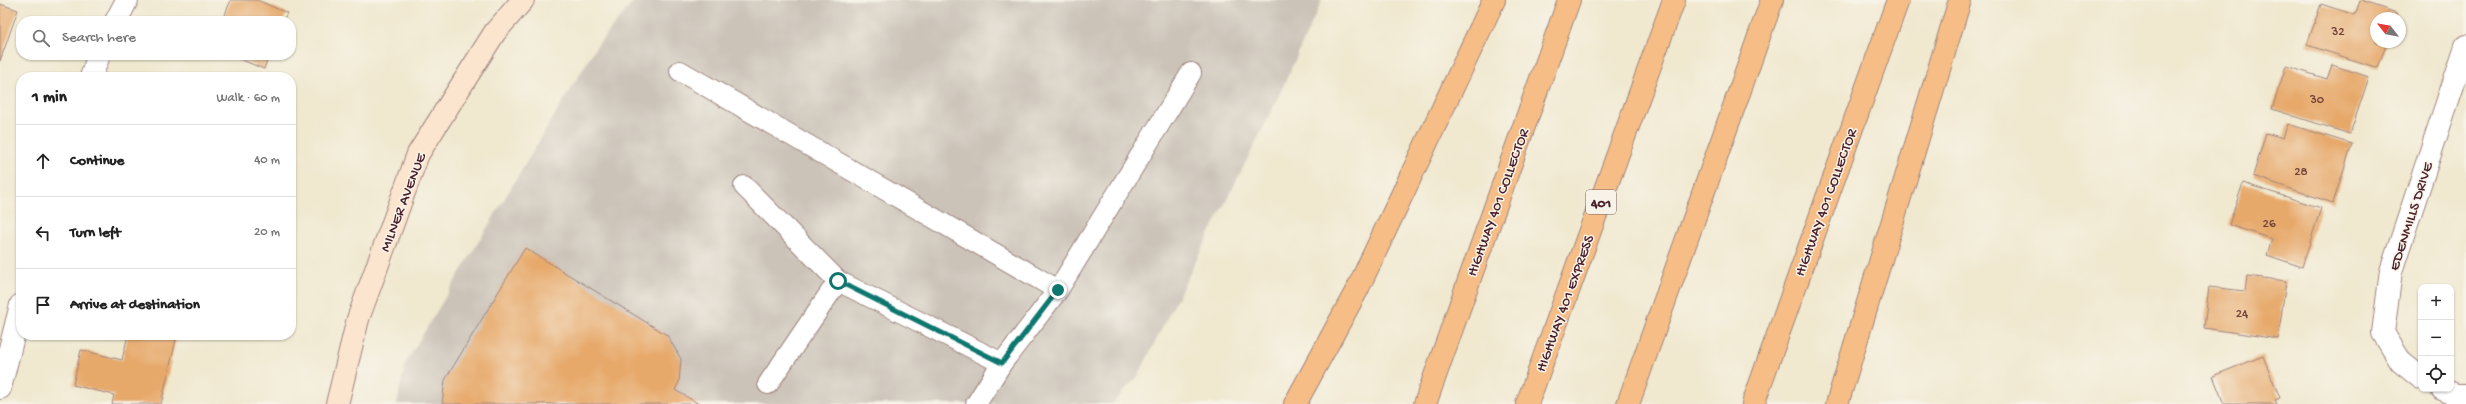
<!DOCTYPE html>
<html lang="en">
<head>
<meta charset="utf-8">
<style>
	:root { --surface:#fff; --page:#f6f6f6; --text:#222; --muted:#767676; --line:#e0e0e0 }
	body { margin:0; font-family:"Gochi Hand",sans-serif; background:var(--page); color:var(--text) }
	.controls { position:absolute; right:12px; bottom:12px; display:grid; overflow:hidden; border-radius:8px; box-shadow:0 1px 3px #0004 }
	.controls button { width:36px; height:36px; display:grid; place-items:center; padding:0; border:0; border-bottom:1px solid var(--line); background:var(--surface); color:var(--text); font:20px sans-serif }
	.compass { position:absolute; left:2370px; top:12px; width:36px; height:36px; border-radius:50%; background:var(--surface); box-shadow:0 1px 3px #0004; rotate:301deg }
	.stop { position:absolute; width:12px; height:12px; margin:-9px; border:3px solid #0f766e; border-radius:50%; background:#fff }
	.stop.end { background:#0f766e; border-color:#fff; box-shadow:0 1px 4px #0008 }
	.list { margin:0; padding:0; list-style:none }
	h2 { display:flex; justify-content:space-between; align-items:center; height:52px; margin:0; padding:0 16px; font-size:17px }
	h2 small { font-size:13px; font-weight:400; color:var(--muted) }
	.list li { display:grid; grid-template-columns:26px 1fr auto; gap:12px; align-items:center; box-sizing:border-box; height:72px; padding:0 16px; border-top:1px solid var(--line) }
	.list b { display:block; font-size:15px; white-space:nowrap }
	.list em { font-size:13px; font-style:normal; color:var(--muted) }
	.icon { flex:none; width:22px; height:22px; fill:none; stroke:currentColor; stroke-width:2; stroke-linecap:round; stroke-linejoin:round }
	.map { position:relative; flex:none; width:2466px; height:404px; overflow:hidden }
	.search { position:absolute; background:var(--surface); box-shadow:0 1px 3px #0004; left:16px; top:16px; width:280px; height:44px; display:flex; align-items:center; gap:10px; box-sizing:border-box; padding:0 14px; border-radius:16px; color:var(--muted); font-size:15px }
	.panel { position:absolute; background:var(--surface); box-shadow:0 1px 3px #0004; left:16px; top:72px; width:280px; height:268px; border-radius:16px }
	.map>svg:first-child { display:block }
	.industrial { fill:#cbc2b8 }
	.building { fill:#e7a96a }
	.lines { fill:none; stroke-linecap:round; stroke-linejoin:round }
	.lane-casing { stroke:#9d847d; stroke-width:22 }
	.street-casing { stroke:#9d847d; stroke-width:24 }
	.secondary-casing { stroke:#9d847d; stroke-width:24 }
	.highway-casing { stroke:#9d847d; stroke-width:24 }
	.lane { stroke:#fff; stroke-width:20 }
	.street { stroke:#fff; stroke-width:22 }
	.secondary { stroke:#fbe5cf; stroke-width:22 }
	.highway { stroke:#f6be86; stroke-width:22 }
	.route { stroke:#0f766e; stroke-width:5 }
	.labels { text-anchor:middle; stroke-width:3; stroke-linejoin:round; paint-order:stroke }
	.number-label { font-size:13px; fill:#71423b }
	.shield { fill:#f7f3e8; stroke:#7e5f64; stroke-width:1 }
	.shield-label { font-size:14px; font-weight:bold; fill:#4a1f2b }
	.street-label { font-size:15px; fill:#4a1f2b; stroke:#f7f3e8 }
</style>
</head>
<body>
<div class="map">
<svg width="2466" height="404" viewBox="0 0 2466 404">
	<rect width="100%" height="100%" fill="#f7f3e8"/>
	<filter id="ink" filterUnits="userSpaceOnUse"><feTurbulence type="fractalNoise" baseFrequency=".025" numOctaves="2"/><feDisplacementMap in="SourceGraphic" scale="8" xChannelSelector="R" yChannelSelector="G"/><feConvolveMatrix kernelMatrix="1 2 1 2 8 2 1 2 1" color-interpolation-filters="sRGB"/></filter>
	<filter id="wash" filterUnits="userSpaceOnUse"><feTurbulence type="fractalNoise" baseFrequency=".012" numOctaves="4" result="noise"/><feDisplacementMap in="SourceGraphic" scale="16" xChannelSelector="R" yChannelSelector="G"/><feGaussianBlur stdDeviation="0.9" result="paint"/><feColorMatrix in="noise" values="0 0 0 0 0 0 0 0 0 0 0 0 0 0 0 0 0 1.4 0 .05"/><feComposite in="paint" operator="in"/></filter>
	<g filter="url(#wash)">
		<rect width="100%" height="100%" fill="#f0e8cf"/>
		<path class="industrial" d="M635,0h687l-46,102 -138,274 -26,28h-715l8,-40 191,-317z"/>
		<g id="blocks">
			<path class="building" d="M231,0h26l30,13 -4,8h-61z
				M2360,1l37,12 -2,5h-19v24h11l-9,26 -71,-23 14,-41 34,11z
				M0,4l18,6 -18,51z
				M230,55h39l-5,14z
				M2332,65l37,12 -19,57 -78,-25 14,-43 41,13z
				M2288,124l64,20 -19,59 -80,-27 13,-43 17,5z
				M2243,183l78,25 -19,59 -35,-12 5,-16 -43,-14z
				M525,248l142,87 14,24 -2,23 -4,8 24,14h-257l3,-24z
				M2247,276l39,5 -8,58 -74,-11 5,-41 36,4z
				M128,335h49l-16,69h-49l2,-9 -41,-10 8,-35 41,10z
				M2263,356l17,42 -5,2 2,4h-53l-11,-28z"/>
		</g>
	</g>
	<g filter="url(#ink)">
		<use href="#blocks" fill-opacity="0" stroke="#9d847d" stroke-width="1"/>
		<g class="lines">
			<g class="lane-casing">
				<path id="lane" d="M680,71l378,219
					M744,186l94,95 164,82
					M768,384l70,-103
					M976,404l26,-41 56,-73 133,-217"/>
			</g>
			<g class="street-casing">
				<path id="street" d="M116,21l11,-21
					M91,77l8,-22
					M2421,378l-20,-16 -18,-29 8,-62 75,-225
					M0,388l21,-83
					M2442,389l14,6h10"/>
			</g>
			<g class="secondary-casing">
				<path id="secondary" d="M337,404l21,-85 60,-165 77,-122 28,-32"/>
			</g>
			<g class="highway-casing">
				<path id="highway" d="M1295,404l63,-116 136,-288
					M1425,404l144,-404
					M1527,404l147,-404
					M1628,404l144,-404
					M1753,404l145,-404
					M1837,404l123,-404"/>
			</g>
			<use href="#lane" class="lane"/>
			<use href="#street" class="street"/>
			<use href="#secondary" class="secondary"/>
			<use href="#highway" class="highway"/>
		</g>
	</g>
	<g class="lines" filter="url(#ink)">
		<path class="route" d="M838,281l164,82 56,-73"/>
	</g>
	<g class="labels">
		<g class="number-label">
			<text x="2338" y="35">32</text>
			<text x="2317" y="103">30</text>
			<text x="2301" y="175">28</text>
			<text x="2269" y="227">26</text>
			<text x="2242" y="317">24</text>
		</g>
		<rect class="shield" x="1586" y="190" width="30" height="24" rx="3"/>
		<g class="shield-label">
			<text x="1601" y="207">401</text>
		</g>
		<g class="street-label">
			<text transform="translate(402 202) rotate(-69)" y="5">MILNER AVENUE</text>
			<text transform="translate(1497 202) rotate(-70)" y="5">HIGHWAY 401 COLLECTOR</text>
			<text transform="translate(1825 202) rotate(-70)" y="5">HIGHWAY 401 COLLECTOR</text>
			<text transform="translate(2410 216) rotate(-72)" y="5">EDENMILLS DRIVE</text>
			<text transform="translate(1564 303) rotate(-70)" y="5">HIGHWAY 401 EXPRESS</text>
		</g>
	</g>
</svg>
<div class="controls">
<button>+</button>
<button>−</button>
<button><svg class="icon" aria-label="locate" viewBox="0 0 24 24"><circle cx="12" cy="12" r="6"/><path d="M12 2v4M12 18v4M2 12h4M18 12h4"/></svg></button>
</div>
<svg class="compass" viewBox="-18 -18 36 36"><path d="M0-13l5 13h-10z" fill="#e53935"/><path d="M0 13l5-13h-10z" fill="#767676"/></svg>
<div class="stop" style="left:838px;top:281px"></div>
<div class="stop end" style="left:1058px;top:290px"></div>
<div class="search"><svg class="icon" aria-label="search" viewBox="0 0 24 24"><circle cx="10" cy="10" r="6"/><path d="M15 15l6 6"/></svg>Search here</div>
<section class="panel">
<h2>1 min<small>Walk · 60 m</small></h2>
<ul class="list">
<li><svg class="icon" aria-label="ahead" viewBox="0 0 24 24"><path d="M12 20V5M6 11l6-6 6 6"/></svg><div><b>Continue</b></div><em>40 m</em></li>
<li><svg class="icon" aria-label="left" viewBox="0 0 24 24"><path d="M17 20v-9H6M10 6l-5 5 5 5"/></svg><div><b>Turn left</b></div><em>20 m</em></li>
<li><svg class="icon" aria-label="arrive" viewBox="0 0 24 24"><path d="M6 21V4h12l-3 4 3 4H6"/></svg><div><b>Arrive at destination</b></div></li>
</ul>
</section>
</div>
</body>
</html>
